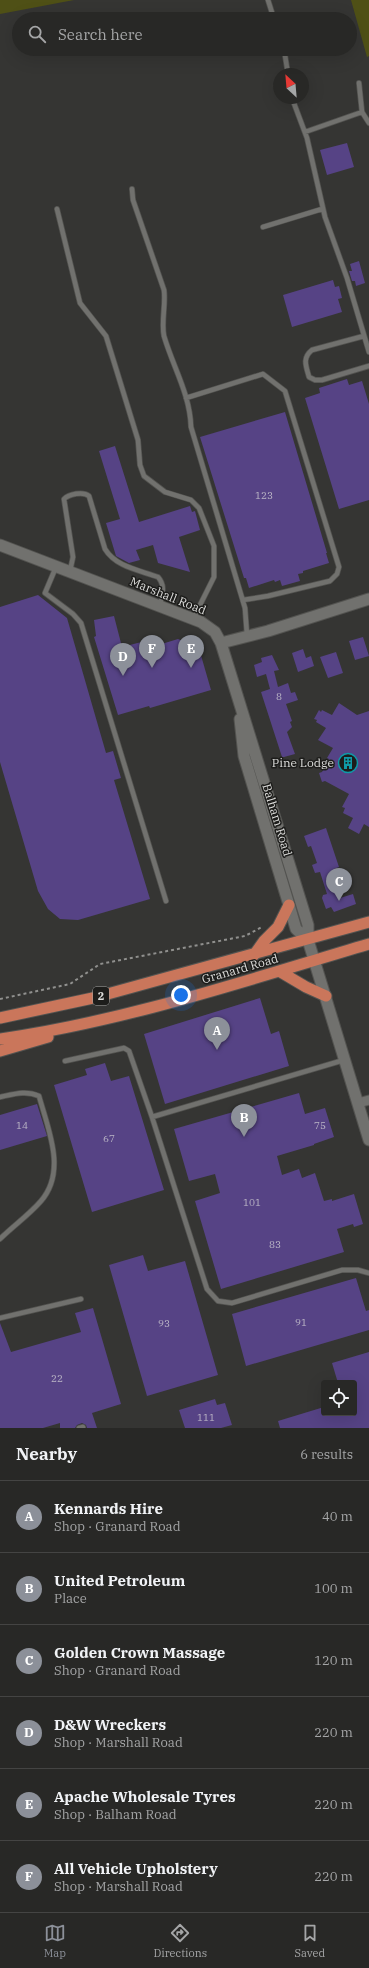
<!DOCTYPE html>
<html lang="en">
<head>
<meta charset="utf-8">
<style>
	:root { --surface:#282826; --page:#30302e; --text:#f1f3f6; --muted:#a5a6a7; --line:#444443; --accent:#8c9099 }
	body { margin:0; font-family:"IBM Plex Serif",serif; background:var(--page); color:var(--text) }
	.controls { position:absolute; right:12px; bottom:12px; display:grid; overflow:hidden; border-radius:4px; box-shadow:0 4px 16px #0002 }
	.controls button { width:36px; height:36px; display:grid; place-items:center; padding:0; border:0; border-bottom:1px solid var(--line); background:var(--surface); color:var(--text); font:20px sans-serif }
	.compass { position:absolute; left:273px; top:68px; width:36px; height:36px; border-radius:50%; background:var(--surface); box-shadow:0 4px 16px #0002; rotate:334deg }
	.you { position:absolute; left:181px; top:995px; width:14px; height:14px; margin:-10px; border:3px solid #fff; border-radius:50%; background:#1a73e8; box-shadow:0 0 0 6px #1a73e833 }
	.badge { display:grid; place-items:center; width:26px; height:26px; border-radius:50%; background:var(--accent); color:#fff; font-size:13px; font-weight:700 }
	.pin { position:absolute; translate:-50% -33px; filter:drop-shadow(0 1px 2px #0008) }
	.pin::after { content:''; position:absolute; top:21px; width:14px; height:12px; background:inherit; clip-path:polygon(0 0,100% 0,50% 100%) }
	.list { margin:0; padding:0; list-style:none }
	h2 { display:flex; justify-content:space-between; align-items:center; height:52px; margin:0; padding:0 16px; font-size:17px }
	h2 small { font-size:13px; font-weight:400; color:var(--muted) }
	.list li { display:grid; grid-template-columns:26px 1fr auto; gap:12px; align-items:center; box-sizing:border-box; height:72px; padding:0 16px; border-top:1px solid var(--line) }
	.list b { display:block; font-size:15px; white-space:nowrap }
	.list p { margin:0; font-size:13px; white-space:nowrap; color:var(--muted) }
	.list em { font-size:13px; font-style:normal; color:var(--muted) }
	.icon { flex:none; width:22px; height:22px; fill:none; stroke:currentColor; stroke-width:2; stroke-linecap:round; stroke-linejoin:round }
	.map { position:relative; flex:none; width:369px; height:1428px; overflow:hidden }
	.search { position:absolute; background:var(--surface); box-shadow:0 4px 16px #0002; left:12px; right:12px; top:12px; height:44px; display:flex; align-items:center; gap:10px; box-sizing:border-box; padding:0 14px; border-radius:22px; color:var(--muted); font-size:15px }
	.sheet { height:484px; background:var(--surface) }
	nav { display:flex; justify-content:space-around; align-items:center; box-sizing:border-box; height:56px; border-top:1px solid var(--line); background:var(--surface); font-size:11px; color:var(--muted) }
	nav a { display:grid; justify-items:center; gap:2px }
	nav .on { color:var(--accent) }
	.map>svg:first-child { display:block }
	.green { fill:#4f5016 }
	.building { fill:#564385 }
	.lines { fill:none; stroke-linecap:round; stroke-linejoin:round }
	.service-casing { stroke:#535350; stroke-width:6 }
	.minor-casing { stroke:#535350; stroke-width:11 }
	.tertiary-casing { stroke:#535350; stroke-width:13 }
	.secondary-casing { stroke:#535350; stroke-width:13 }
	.trunk-casing { stroke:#535350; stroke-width:13 }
	.path { stroke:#90908e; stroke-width:2; stroke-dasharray:3 3; stroke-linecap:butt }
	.service { stroke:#71716e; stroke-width:4.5 }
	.minor { stroke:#71716e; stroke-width:9 }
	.tertiary { stroke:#71716e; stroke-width:11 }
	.secondary { stroke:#71716e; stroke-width:11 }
	.trunk { stroke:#ca765b; stroke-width:11 }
	.labels { text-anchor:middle; stroke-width:3; stroke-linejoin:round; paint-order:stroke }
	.number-label { font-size:10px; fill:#bbb6c6 }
	.shield { fill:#1d1d1b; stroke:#a3a3a1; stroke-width:1 }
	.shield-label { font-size:11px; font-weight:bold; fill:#dddddb }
	.street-label { font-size:12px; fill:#dddddb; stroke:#1d1d1b }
	.poi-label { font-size:12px; fill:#dddddb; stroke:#1d1d1b; text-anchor:end }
</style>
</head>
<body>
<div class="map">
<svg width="369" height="1428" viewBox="0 0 369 1428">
	<rect width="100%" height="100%" fill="#353533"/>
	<path class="green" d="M0,0h74l-74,14z
		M351,0h18v56l-2,1z"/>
	<path class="building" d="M347,143l7,24 -27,8 -7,-25z
		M359,261l6,22 -9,3 -1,-5h-3l-3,-10h3l-2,-7z
		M333,280l2,7 4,-1 3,12 -4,1 4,13 -50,15 -9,-32z
		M347,379l2,6 13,-4 7,23v96l-30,9 -34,-111 15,-5 -1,-5z
		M285,412l42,141h-1l3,10 -26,8v2l-5,1 2,7 -18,5 -2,-6 -5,2 -1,-2 -25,8 -3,-10h-2l-44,-141z
		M115,446l24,76 51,-16 2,6 3,-1 5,19 -21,7 11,35 -32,-9 -5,-18 -17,5 4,10 -11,3 -13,-7 -10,-33 14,-4 -21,-68z
		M38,595l29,23 39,135 7,-2 8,27 -7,2 36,119 -72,21 -18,-1 -12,-10 -10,-18 -38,-129v-155z
		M114,616l8,31 31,-8 2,7 23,-7 17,7 3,-1 13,45 -61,18 -1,-2 -31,9 -24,-78 2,-1 -2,-16z
		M363,637l6,19 -14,4 -6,-19z
		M303,649l3,9 5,-2 3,10 -16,6 -6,-19z
		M336,652l7,21 -15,5 -8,-21z
		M272,655l7,15 -5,1 4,16 10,-4 3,10 4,-1 3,8 -12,4 6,17 -2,1 2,5 -5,5 8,22 -11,3h-2l-21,-65 9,-3 -4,-15 -9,3 -3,-12 8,-3 -1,-4z
		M339,703l18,12 12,-4v116l-5,-3 -5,10 -11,-6 5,-10 -10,-5 2,-5 -3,-1 7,-13 -24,-13 -3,1 -3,-9 3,-1 7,-13 -2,-1 6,-10 -15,-8 8,-12 -10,-6 1,-2 -3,-1 5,-9 2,2 1,-2 10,5z
		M326,828l13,39 -5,2 2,7 -5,2 9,20 13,-4 3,10 -22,8 -3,-5 -5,2 -4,-11 1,-3 4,-1 -7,-22 -5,1 -3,-8 5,-2 -6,-17 -3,1 -4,-11z
		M260,998l11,36 8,-3 10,35 -124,38 -21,-70z
		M105,1063l6,18 18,-5 35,114 -72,22 -38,-127 33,-10 -2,-6z
		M299,1093l6,21 20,-6 9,29 -20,7v1l-37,11 5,19 17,-6 3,9 13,-5 9,28 8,-2v2l22,-7 9,30 -9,3 -1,-3 -16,5 7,23 -123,37 -26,-88 25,-8 -5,-19 -26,7 -15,-52z
		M37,1104l10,32 -47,14v-35z
		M143,1255l5,16 37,-10 33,114 -71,21 -38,-131z
		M356,1278l10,33 3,-1v20l-123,36 -14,-52z
		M93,1308l28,96 -29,9 5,15h-10l-1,-3 -4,-2 -5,2 -2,3h-15v-5l-17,5h-43v-105l11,29 70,-20 -6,-19z
		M369,1352v76h-89l-2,-7 46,-14v6h30v-30h-16l-6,-20z
		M215,1399l2,6 8,-2 7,22 -11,3h-36l-6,-18z"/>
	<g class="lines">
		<g class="service-casing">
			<path id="service" d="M268,0l6,19
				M284,49l4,25
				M276,86l3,2
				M292,98l15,40 18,79 22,61 22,74
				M362,112l7,11
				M305,132l57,-20 -3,-29
				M132,189l1,11 31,90c2,14 -3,33 0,46 9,31 26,58 27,91l54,181 2,27
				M57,209l23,94 26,33 32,104 2,25 4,11 21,16 26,8 8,8 15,38v31l-21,42
				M263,227l59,-18
				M364,336l-52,14c-10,8 -6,16 -3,27l6,3h7l47,-14
				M186,398l77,-24 22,17 54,176 -2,7 -7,7 -62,15 -25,4
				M56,567l-11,26 28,21 8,9 85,278
				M70,571l3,-14 -9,-58c5,-5 19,-8 25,-3l16,53c11,18 34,21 53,28 8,9 4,18 2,29
				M65,1061l59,-13 5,3 23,66 55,172 11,12 14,2 110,-33h16l11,3
				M0,1097c14,-3 26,-7 39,-1 9,33 28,75 2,105 -12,14 -28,25 -41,38
				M152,1117l192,-57
				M0,1318l81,-19
				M79,1428l4,-1"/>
		</g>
		<g class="minor-casing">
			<path id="minor" d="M358,1103l11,-3"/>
		</g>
		<g class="tertiary-casing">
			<path id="tertiary" d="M0,545l201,77 14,10 6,11 87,282v15
				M221,643l47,-12 101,-32
				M240,719l4,37 45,149 7,24 12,11"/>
		</g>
		<g class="secondary-casing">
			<path id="secondary" d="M308,940l61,200"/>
		</g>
		<g class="trunk-casing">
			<path id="trunk" d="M254,955l10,-14 14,-14 11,-22
				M279,971l27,16 20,9
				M0,1018l93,-20 276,-76
				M0,1039c126,-18 247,-59 369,-95
				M0,1051l48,-14"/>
		</g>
		<path class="path" d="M0,999l70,-15 30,-20 145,-28 17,-9"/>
		<use href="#service" class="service"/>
		<use href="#minor" class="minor"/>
		<use href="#tertiary" class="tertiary"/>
		<use href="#secondary" class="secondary"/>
		<use href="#trunk" class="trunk"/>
	</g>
	<defs>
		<g id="building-ring" transform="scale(1)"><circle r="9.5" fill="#1d1d1b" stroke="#0f9aa8" stroke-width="1.5"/><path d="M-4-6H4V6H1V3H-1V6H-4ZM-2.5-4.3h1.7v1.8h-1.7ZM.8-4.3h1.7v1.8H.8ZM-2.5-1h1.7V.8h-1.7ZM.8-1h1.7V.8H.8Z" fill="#0f9aa8"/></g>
	</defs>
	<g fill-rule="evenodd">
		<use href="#building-ring" x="348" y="763"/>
	</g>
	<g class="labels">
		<g class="number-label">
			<text x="264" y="499">123</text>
			<text x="279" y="700">8</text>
			<text x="22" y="1129">14</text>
			<text x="320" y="1129">75</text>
			<text x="109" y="1142">67</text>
			<text x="252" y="1206">101</text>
			<text x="275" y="1248">83</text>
			<text x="301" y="1326">91</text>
			<text x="164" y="1327">93</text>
			<text x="57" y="1382">22</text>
			<text x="206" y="1421">111</text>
		</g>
		<rect class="shield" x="93" y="987" width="16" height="18" rx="3"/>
		<g class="shield-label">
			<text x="101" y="1000">2</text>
		</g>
		<g class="street-label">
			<text transform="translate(168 596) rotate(22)" y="4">Marshall Road</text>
			<text transform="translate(277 820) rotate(73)" y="4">Balham Road</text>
			<text transform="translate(240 969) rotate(-16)" y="4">Granard Road</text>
		</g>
		<g class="poi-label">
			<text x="334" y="767">Pine Lodge</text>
		</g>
	</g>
</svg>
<div class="controls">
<button><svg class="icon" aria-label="locate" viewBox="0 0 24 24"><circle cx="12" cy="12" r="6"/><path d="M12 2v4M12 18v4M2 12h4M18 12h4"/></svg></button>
</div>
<svg class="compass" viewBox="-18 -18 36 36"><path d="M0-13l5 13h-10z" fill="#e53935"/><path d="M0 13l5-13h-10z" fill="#a5a6a7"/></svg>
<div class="you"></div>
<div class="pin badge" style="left:217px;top:1050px">A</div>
<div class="pin badge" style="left:244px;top:1137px">B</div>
<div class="pin badge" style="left:339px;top:901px">C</div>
<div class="pin badge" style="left:123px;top:676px">D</div>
<div class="pin badge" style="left:191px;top:668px">E</div>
<div class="pin badge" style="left:152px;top:668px">F</div>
<div class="search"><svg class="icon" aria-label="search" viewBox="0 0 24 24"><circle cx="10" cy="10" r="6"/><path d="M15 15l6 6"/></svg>Search here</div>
</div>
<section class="sheet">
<h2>Nearby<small>6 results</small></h2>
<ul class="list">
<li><span class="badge">A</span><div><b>Kennards Hire</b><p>Shop · Granard Road</p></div><em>40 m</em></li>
<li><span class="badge">B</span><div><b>United Petroleum</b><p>Place</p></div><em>100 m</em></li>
<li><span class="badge">C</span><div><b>Golden Crown Massage</b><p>Shop · Granard Road</p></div><em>120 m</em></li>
<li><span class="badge">D</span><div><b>D&amp;W Wreckers</b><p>Shop · Marshall Road</p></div><em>220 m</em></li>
<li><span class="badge">E</span><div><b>Apache Wholesale Tyres</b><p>Shop · Balham Road</p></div><em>220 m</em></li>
<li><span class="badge">F</span><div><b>All Vehicle Upholstery</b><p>Shop · Marshall Road</p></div><em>220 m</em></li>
</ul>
</section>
<nav>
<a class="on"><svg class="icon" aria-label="map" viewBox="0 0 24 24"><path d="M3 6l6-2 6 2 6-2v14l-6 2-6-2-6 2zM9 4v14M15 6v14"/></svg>Map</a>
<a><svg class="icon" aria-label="directions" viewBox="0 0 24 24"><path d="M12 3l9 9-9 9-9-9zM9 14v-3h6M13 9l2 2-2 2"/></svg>Directions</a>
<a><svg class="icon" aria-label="saved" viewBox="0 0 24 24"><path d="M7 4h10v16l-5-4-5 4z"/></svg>Saved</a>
</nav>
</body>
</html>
